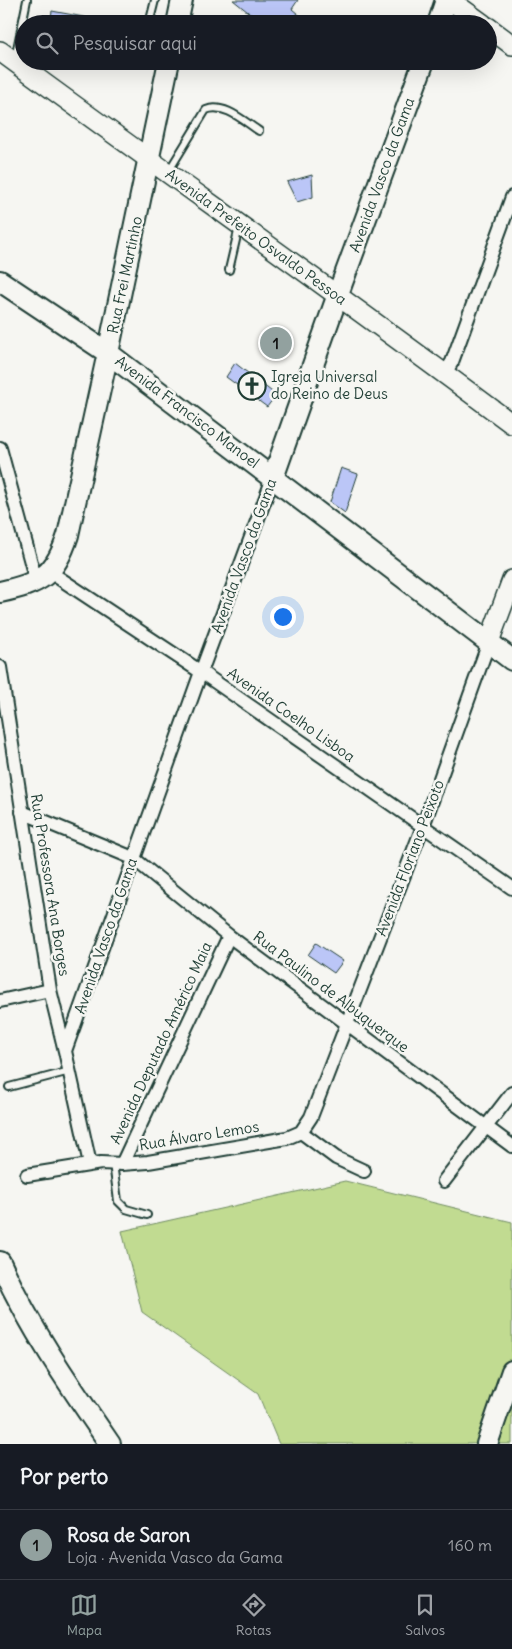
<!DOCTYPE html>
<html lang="pt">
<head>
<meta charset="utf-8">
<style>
	:root { --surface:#171b24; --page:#20242c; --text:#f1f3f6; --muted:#9ea1a6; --line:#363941; --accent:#92a19f }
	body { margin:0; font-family:Delius,sans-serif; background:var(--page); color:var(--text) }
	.you { position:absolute; left:282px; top:616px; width:18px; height:18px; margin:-12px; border:4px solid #fff; border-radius:50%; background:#1a73e8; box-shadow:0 0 0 8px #1a73e833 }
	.badge { display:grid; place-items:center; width:32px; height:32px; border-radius:50%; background:var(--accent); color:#111; font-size:16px; font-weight:700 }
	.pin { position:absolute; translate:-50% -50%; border:2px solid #fff; box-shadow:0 1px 5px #0006 }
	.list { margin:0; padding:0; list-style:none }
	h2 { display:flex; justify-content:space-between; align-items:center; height:65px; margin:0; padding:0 20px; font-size:21px }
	h2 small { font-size:16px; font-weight:400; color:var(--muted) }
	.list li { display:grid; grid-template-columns:32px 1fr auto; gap:15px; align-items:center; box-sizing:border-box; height:70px; padding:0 20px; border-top:1px solid var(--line) }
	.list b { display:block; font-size:19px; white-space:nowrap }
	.list p { margin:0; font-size:16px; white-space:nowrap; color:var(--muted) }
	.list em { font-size:16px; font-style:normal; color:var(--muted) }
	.icon { flex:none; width:28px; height:28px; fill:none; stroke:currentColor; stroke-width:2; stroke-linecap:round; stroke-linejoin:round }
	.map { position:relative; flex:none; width:512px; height:1444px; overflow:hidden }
	.search { position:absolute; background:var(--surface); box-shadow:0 5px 20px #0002; left:15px; right:15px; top:15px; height:55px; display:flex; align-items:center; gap:12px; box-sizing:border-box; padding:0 18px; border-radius:28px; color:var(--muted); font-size:19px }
	.sheet { height:135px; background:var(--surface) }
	nav { display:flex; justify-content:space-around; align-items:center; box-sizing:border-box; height:70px; border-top:1px solid var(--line); background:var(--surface); font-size:14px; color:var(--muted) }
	nav a { display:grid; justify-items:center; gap:2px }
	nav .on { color:var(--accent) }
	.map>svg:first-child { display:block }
	.green { fill:#c1db91; stroke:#708c62 }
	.building { fill:#bbc6f7; stroke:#1f3d34 }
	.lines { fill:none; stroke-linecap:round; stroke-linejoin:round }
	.lane-casing { stroke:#1f3d34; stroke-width:10 }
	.street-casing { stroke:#1f3d34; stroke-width:16 }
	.secondary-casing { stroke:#1f3d34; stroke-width:22 }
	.primary-casing { stroke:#1f3d34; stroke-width:24 }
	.lane { stroke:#f6f6f2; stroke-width:6 }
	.street { stroke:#f6f6f2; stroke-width:12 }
	.secondary { stroke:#f6f6f2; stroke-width:19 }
	.primary { stroke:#f6f6f2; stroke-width:20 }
	.labels { text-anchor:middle; stroke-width:5; stroke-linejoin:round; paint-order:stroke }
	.street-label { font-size:15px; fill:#1f3d34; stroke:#f6f6f2 }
	.poi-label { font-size:15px; fill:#1f3d34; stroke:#f6f6f2; text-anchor:start }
</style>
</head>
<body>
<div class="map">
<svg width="512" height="1444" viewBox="0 0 512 1444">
	<rect width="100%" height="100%" fill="#f6f6f2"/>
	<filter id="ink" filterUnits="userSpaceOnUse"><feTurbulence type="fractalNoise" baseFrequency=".02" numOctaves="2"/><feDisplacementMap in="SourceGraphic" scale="10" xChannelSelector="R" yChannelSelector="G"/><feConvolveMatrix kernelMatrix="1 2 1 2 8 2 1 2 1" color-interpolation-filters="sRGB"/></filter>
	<g filter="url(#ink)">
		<path class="green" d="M345,1181l167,41v222h-233l-21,-50 -116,-82 -20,-81z"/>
		<path class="building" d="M233,0h65l-6,9 18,15h-47z
			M52,11l69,13h-71z
			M312,175l1,22 -16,5 -10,-20z
			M235,363l41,32 -9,12 -41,-30z
			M341,468l17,6 -13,39 -15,-11z
			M316,943l27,18 -9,12 -26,-18z"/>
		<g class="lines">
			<g class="lane-casing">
				<path id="lane" d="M149,24l6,-24
					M17,49l10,-49
					M173,164l33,-54c18,-8 39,12 53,21
					M229,270l10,-43
					M9,1087l61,-16
					M113,1163l5,38 8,8 21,6"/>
			</g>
			<g class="street-casing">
				<path id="street" d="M445,373l7,-11 60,-165
					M0,448l36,133
					M50,572l151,100 311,216
					M0,667l50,323 15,61 25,113
					M22,812l111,46 96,78 283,210
					M0,1001l50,-11
					M65,1051l136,-379 72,-194
					M301,1132l35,26 28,13
					M122,1164l107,-228
					M27,1175l74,-12 21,1 26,-2 139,-24 14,-6 10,-15 112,-291 66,-184
					M444,1181l68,-88"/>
			</g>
			<g class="secondary-casing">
				<path id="secondary" d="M450,0l33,24
					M488,27l24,18
					M0,51c170,125 343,246 512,373
					M489,642l23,-62"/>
			</g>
			<g class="primary-casing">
				<path id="primary" d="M177,24l5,-24
					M438,24l8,-24
					M0,281l108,72 404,307
					M273,478l69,-195 82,-222
					M0,592c41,-9 55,-16 68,-57l40,-182 61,-292
					M0,1262c29,65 70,124 110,182
					M487,1444l25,-73"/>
			</g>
			<use href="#lane" class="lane"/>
			<use href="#street" class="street"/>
			<use href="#secondary" class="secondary"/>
			<use href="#primary" class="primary"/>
		</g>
	</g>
	<defs>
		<g id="church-ring" transform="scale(1.4375)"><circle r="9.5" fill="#f6f6f2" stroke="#1f3d34" stroke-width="1.5"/><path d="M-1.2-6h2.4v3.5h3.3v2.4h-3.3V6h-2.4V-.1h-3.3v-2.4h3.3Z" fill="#1f3d34"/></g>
	</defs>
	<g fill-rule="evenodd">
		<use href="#church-ring" x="252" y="386"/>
	</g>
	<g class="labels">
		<g class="street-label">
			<text transform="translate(382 175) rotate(-70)" y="5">Avenida Vasco da Gama</text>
			<text transform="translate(256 237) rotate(36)" y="5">Avenida Prefeito Osvaldo Pessoa</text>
			<text transform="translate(125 275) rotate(-78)" y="5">Rua Frei Martinho</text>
			<text transform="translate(187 412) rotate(37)" y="5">Avenida Francisco Manoel</text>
			<text transform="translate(244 556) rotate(-70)" y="5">Avenida Vasco da Gama</text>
			<text transform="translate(291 715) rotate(35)" y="5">Avenida Coelho Lisboa</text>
			<text transform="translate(410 858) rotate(-69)" y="5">Avenida Floriano Peixoto</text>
			<text transform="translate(50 885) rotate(81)" y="5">Rua Professora Ana Borges</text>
			<text transform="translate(106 936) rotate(-71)" y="5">Avenida Vasco da Gama</text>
			<text transform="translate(331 992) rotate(37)" y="5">Rua Paulino de Albuquerque</text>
			<text transform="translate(161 1043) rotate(-65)" y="5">Avenida Deputado Américo Maia</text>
			<text transform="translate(199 1136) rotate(-9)" y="5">Rua Álvaro Lemos</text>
		</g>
		<g class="poi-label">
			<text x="271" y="382">Igreja Universal<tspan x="271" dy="17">do Reino de Deus</tspan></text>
		</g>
	</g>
</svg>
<div class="you"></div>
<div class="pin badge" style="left:276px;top:343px">1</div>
<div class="search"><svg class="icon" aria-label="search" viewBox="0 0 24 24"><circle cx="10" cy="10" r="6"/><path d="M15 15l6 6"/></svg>Pesquisar aqui</div>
</div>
<section class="sheet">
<h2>Por perto<small></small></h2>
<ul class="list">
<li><span class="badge">1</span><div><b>Rosa de Saron</b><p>Loja · Avenida Vasco da Gama</p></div><em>160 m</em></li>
</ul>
</section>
<nav>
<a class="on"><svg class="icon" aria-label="map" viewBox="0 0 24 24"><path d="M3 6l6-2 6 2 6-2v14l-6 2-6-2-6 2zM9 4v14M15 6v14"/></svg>Mapa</a>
<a><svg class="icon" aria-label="directions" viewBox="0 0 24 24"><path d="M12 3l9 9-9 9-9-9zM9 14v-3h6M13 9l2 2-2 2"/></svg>Rotas</a>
<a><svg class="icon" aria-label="saved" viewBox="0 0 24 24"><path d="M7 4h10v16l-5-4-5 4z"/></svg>Salvos</a>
</nav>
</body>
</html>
